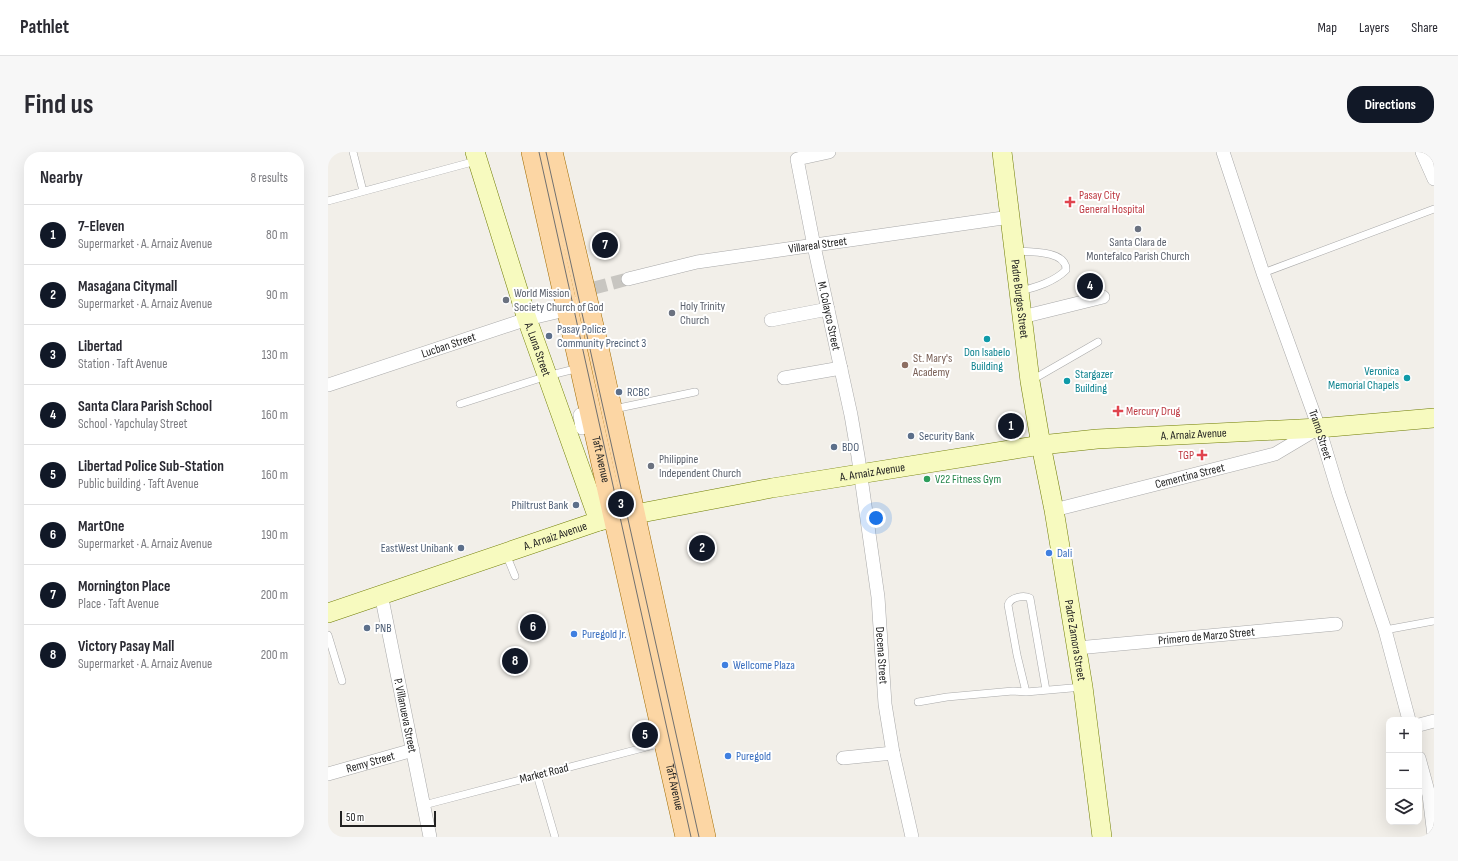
<!DOCTYPE html>
<html lang="en">
<head>
<meta charset="utf-8">
<style>
	:root { --surface:#fff; --page:#f7f7f7; --text:#2b2b33; --muted:#7c7c81; --line:#e1e1e2; --accent:#111827 }
	body { margin:0; font-family:"Sofia Sans Condensed",sans-serif; background:var(--page); color:var(--text) }
	.controls { position:absolute; right:12px; bottom:12px; display:grid; overflow:hidden; border-radius:8px; box-shadow:0 4px 16px #0002 }
	.controls button { width:36px; height:36px; display:grid; place-items:center; padding:0; border:0; border-bottom:1px solid var(--line); background:var(--surface); color:var(--text); font:20px sans-serif }
	.scale { position:absolute; left:12px; bottom:10px; width:96px; box-sizing:border-box; padding-left:4px; border:2px solid #222; border-top:0; font-size:11px; line-height:14px; white-space:nowrap; color:#222; -webkit-text-stroke:3px #fff; paint-order:stroke }
	.you { position:absolute; left:548px; top:366px; width:14px; height:14px; margin:-10px; border:3px solid #fff; border-radius:50%; background:#1a73e8; box-shadow:0 0 0 6px #1a73e833 }
	.badge { display:grid; place-items:center; width:26px; height:26px; border-radius:50%; background:var(--accent); color:#fff; font-size:13px; font-weight:700 }
	.pin { position:absolute; translate:-50% -50%; border:2px solid #fff; box-shadow:0 1px 4px #0006 }
	.list { margin:0; padding:0; list-style:none }
	h2 { display:flex; justify-content:space-between; align-items:center; height:52px; margin:0; padding:0 16px; font-size:17px }
	h2 small { font-size:13px; font-weight:400; color:var(--muted) }
	.list li { display:grid; grid-template-columns:26px 1fr auto; gap:12px; align-items:center; box-sizing:border-box; height:60px; padding:0 16px; border-top:1px solid var(--line) }
	.list b { display:block; font-size:15px; white-space:nowrap }
	.list p { margin:0; font-size:13px; white-space:nowrap; color:var(--muted) }
	.list em { font-size:13px; font-style:normal; color:var(--muted) }
	.icon { flex:none; width:22px; height:22px; fill:none; stroke:currentColor; stroke-width:2; stroke-linecap:round; stroke-linejoin:round }
	.map { position:relative; flex:none; width:1106px; height:685px; overflow:hidden; border-radius:16px }
	header { display:flex; align-items:center; gap:24px; box-sizing:border-box; height:56px; padding:0 20px; background:var(--surface); border-bottom:1px solid var(--line) }
	header strong { font-size:19px }
	nav { display:flex; gap:22px; margin-inline-start:auto; font-size:14px }
	.intro { display:flex; align-items:center; justify-content:space-between; box-sizing:border-box; height:96px; padding:0 24px }
	h1 { margin:0; font-size:28px }
	.button { padding:10px 18px; border-radius:16px; background:var(--accent); color:#fff; font-size:14px; font-weight:700 }
	main { display:flex; gap:24px; padding:0 24px }
	aside { flex:1; background:var(--surface); border-radius:16px; box-shadow:0 4px 16px #0002 }
	.map>svg:first-child { display:block }
	.lines { fill:none; stroke-linecap:round; stroke-linejoin:round }
	.street-tunnel { stroke:#c8c6c1; stroke-width:13; stroke-dasharray:13 6; stroke-linecap:butt }
	.lane-casing { stroke:#a9a9a9; stroke-width:8 }
	.street-casing { stroke:#a9a9a9; stroke-width:14 }
	.secondary-casing { stroke:#707d05; stroke-width:20 }
	.primary-casing { stroke:#a06b00; stroke-width:22 }
	.lane { stroke:#fff; stroke-width:7 }
	.street { stroke:#fff; stroke-width:13 }
	.secondary { stroke:#f7fabf; stroke-width:19 }
	.primary { stroke:#fcd6a4; stroke-width:21 }
	.tram { stroke:#707070; stroke-width:1 }
	.health-dot { fill:#e0444e; stroke:#fff; stroke-width:1.5 }
	.worship-dot { fill:#6b7280; stroke:#fff; stroke-width:1.5 }
	.service-dot { fill:#5c6f8a; stroke:#fff; stroke-width:1.5 }
	.culture-dot { fill:#0f9aa8; stroke:#fff; stroke-width:1.5 }
	.education-dot { fill:#8d6e63; stroke:#fff; stroke-width:1.5 }
	.leisure-dot { fill:#2e9e5b; stroke:#fff; stroke-width:1.5 }
	.shop-dot { fill:#3f7fe0; stroke:#fff; stroke-width:1.5 }
	.labels { text-anchor:middle; stroke-width:4; stroke-linejoin:round; paint-order:stroke }
	.health-label { font-size:12px; fill:#be3a42; stroke:#fff; text-anchor:start }
	.worship-label { font-size:12px; fill:#5b616d; stroke:#fff; text-anchor:start }
	.street-label { font-size:12px; fill:#222; stroke:#fff }
	.service-label { font-size:12px; fill:#4e5e75; stroke:#fff; text-anchor:start }
	.culture-label { font-size:12px; fill:#0d838f; stroke:#fff }
	.education-label { font-size:12px; fill:#785e54; stroke:#fff; text-anchor:start }
	.leisure-label { font-size:12px; fill:#27864d; stroke:#fff; text-anchor:start }
	.shop-label { font-size:12px; fill:#366cbe; stroke:#fff; text-anchor:start }
</style>
</head>
<body>
<header>
<strong>Pathlet</strong>
<nav><a>Map</a><a>Layers</a><a>Share</a></nav>
</header>
<div class="intro"><h1>Find us</h1><a class="button">Directions</a></div>
<main>
<aside>
<h2>Nearby<small>8 results</small></h2>
<ul class="list">
<li><span class="badge">1</span><div><b>7-Eleven</b><p>Supermarket · A. Arnaiz Avenue</p></div><em>80 m</em></li>
<li><span class="badge">2</span><div><b>Masagana Citymall</b><p>Supermarket · A. Arnaiz Avenue</p></div><em>90 m</em></li>
<li><span class="badge">3</span><div><b>Libertad</b><p>Station · Taft Avenue</p></div><em>130 m</em></li>
<li><span class="badge">4</span><div><b>Santa Clara Parish School</b><p>School · Yapchulay Street</p></div><em>160 m</em></li>
<li><span class="badge">5</span><div><b>Libertad Police Sub-Station</b><p>Public building · Taft Avenue</p></div><em>160 m</em></li>
<li><span class="badge">6</span><div><b>MartOne</b><p>Supermarket · A. Arnaiz Avenue</p></div><em>190 m</em></li>
<li><span class="badge">7</span><div><b>Mornington Place</b><p>Place · Taft Avenue</p></div><em>200 m</em></li>
<li><span class="badge">8</span><div><b>Victory Pasay Mall</b><p>Supermarket · A. Arnaiz Avenue</p></div><em>200 m</em></li>
</ul>
</aside>
<div class="map">
<svg width="1106" height="685" viewBox="0 0 1106 685">
	<rect width="100%" height="100%" fill="#f2efe9"/>
	<g class="lines">
		<path class="street-tunnel" d="M266,136l34,-9"/>
		<g class="lane-casing">
			<path id="lane" d="M25,0l10,39
				M0,49l148,-40
				M686,99c14,1 53,-1 52,19 -12,12 -30,17 -45,21
				M935,121l171,-64
				M704,228l66,-38
				M132,252l87,-28 32,-8
				M286,257l81,-17
				M178,402l9,22
				M1057,478l49,-9
				M0,483l14,46
				M698,540l-9,-37 -9,-50c2,-8 16,-10 22,-7l16,92
				M590,550l29,-5 66,-6 13,1 57,-5
				M209,623l18,62
				M96,653l238,-62"/>
		</g>
		<g class="street-casing">
			<g id="street">
				<path id="s1" d="M501,0l-32,7 17,87 37,169 7,41 20,141 7,107 8,49 19,84"/>
				<path id="s2" d="M895,0l40,121 56,155 20,66 46,136 24,90"/>
				<path d="M1094,0l12,27"/>
				<path id="s3" d="M300,127l69,-17 313,-45"/>
				<path d="M694,165l81,-20"/>
				<path d="M443,168l57,-11"/>
				<path d="M456,226l57,-10"/>
				<path id="s4" d="M0,233l199,-66 34,-8 11,-9"/>
				<path d="M254,276l-2,-13 12,-2"/>
				<path id="s5" d="M726,358l221,-56 42,-25"/>
				<path id="s6" d="M53,442l49,243"/>
				<path id="s7" d="M749,496l259,-24"/>
				<path d="M1091,573l15,-4"/>
				<path d="M515,606l50,-5"/>
				<path d="M1091,606l10,37 5,41"/>
				<path id="s8" d="M0,622l85,-24"/>
			</g>
		</g>
		<g class="secondary-casing">
			<g id="secondary">
				<path id="s9" d="M147,0l52,167 72,202"/>
				<path id="s10" d="M674,0l28,229 11,64 13,65 29,177 19,150"/>
				<path id="s11" d="M0,461l271,-92 173,-33 269,-43 56,-6 222,-11 115,-10"/>
			</g>
		</g>
		<g class="primary-casing">
			<g id="primary">
				<path id="s12" d="M204,0l154,685"/>
				<path d="M224,0l45,191 108,494"/>
			</g>
		</g>
		<use href="#lane" class="lane"/>
		<use href="#street" class="street"/>
		<use href="#secondary" class="secondary"/>
		<use href="#primary" class="primary"/>
		<path class="tram" d="M211,0l152,685
			M218,0l153,685"/>
	</g>
	<g class="health-dot">
		<path d="M740 44h4v4h4v4h-4v4h-4v-4h-4v-4h4z"/>
		<path d="M788 253h4v4h4v4h-4v4h-4v-4h-4v-4h4z"/>
		<path d="M872 297h4v4h4v4h-4v4h-4v-4h-4v-4h4z"/>
	</g>
	<g class="worship-dot">
		<circle cx="810" cy="77" r="4"/>
		<circle cx="178" cy="148" r="4"/>
		<circle cx="344" cy="161" r="4"/>
		<circle cx="323" cy="314" r="4"/>
	</g>
	<g class="service-dot">
		<circle cx="221" cy="184" r="4"/>
		<circle cx="291" cy="240" r="4"/>
		<circle cx="583" cy="284" r="4"/>
		<circle cx="506" cy="295" r="4"/>
		<circle cx="248" cy="353" r="4"/>
		<circle cx="133" cy="396" r="4"/>
		<circle cx="39" cy="476" r="4"/>
	</g>
	<g class="culture-dot">
		<circle cx="659" cy="187" r="4"/>
		<circle cx="1079" cy="226" r="4"/>
		<circle cx="739" cy="229" r="4"/>
	</g>
	<circle class="education-dot" cx="577" cy="213" r="4"/>
	<circle class="leisure-dot" cx="599" cy="327" r="4"/>
	<g class="shop-dot">
		<circle cx="721" cy="401" r="4"/>
		<circle cx="246" cy="482" r="4"/>
		<circle cx="397" cy="513" r="4"/>
		<circle cx="400" cy="604" r="4"/>
	</g>
	<g class="labels">
		<g class="health-label">
			<text x="751" y="47">Pasay City<tspan x="751" dy="14">General Hospital</tspan></text>
			<text x="798" y="263">Mercury Drug</text>
			<text x="866" y="307" text-anchor="end">TGP</text>
		</g>
		<g class="worship-label">
			<text x="810" y="94" text-anchor="middle">Santa Clara de<tspan x="810" dy="14">Montefalco Parish Church</tspan></text>
			<text x="186" y="145">World Mission<tspan x="186" dy="14">Society Church of God</tspan></text>
			<text x="352" y="158">Holy Trinity<tspan x="352" dy="14">Church</tspan></text>
			<text x="331" y="311">Philippine<tspan x="331" dy="14">Independent Church</tspan></text>
		</g>
		<g class="street-label">
			<text dy="4" stroke="none"><textPath href="#s3" startOffset="193">Villareal Street</textPath></text>
			<text dy="4" stroke="none"><textPath href="#s10" startOffset="148">Padre Burgos Street</textPath></text>
			<text dy="4" stroke="none"><textPath href="#s1" startOffset="193">M. Colayco Street</textPath></text>
			<text dy="4" stroke="none"><textPath href="#s4" startOffset="127">Lucban Street</textPath></text>
			<text dy="4" stroke="none"><textPath href="#s9" startOffset="207">A. Luna Street</textPath></text>
			<text dy="4" stroke="none"><textPath href="#s11" startOffset="888">A. Arnaiz Avenue</textPath></text>
			<text dy="4" stroke="none"><textPath href="#s2" startOffset="299">Tramo Street</textPath></text>
			<text dy="4" stroke="none"><textPath href="#s12" startOffset="315">Taft Avenue</textPath></text>
			<text dy="4" stroke="none"><textPath href="#s11" startOffset="564">A. Arnaiz Avenue</textPath></text>
			<text dy="4" stroke="none"><textPath href="#s5" startOffset="140">Cementina Street</textPath></text>
			<text dy="4" stroke="none"><textPath href="#s11" startOffset="240">A. Arnaiz Avenue</textPath></text>
			<text dy="4" stroke="none"><textPath href="#s7" startOffset="130">Primero de Marzo Street</textPath></text>
			<text dy="4" stroke="none"><textPath href="#s10" startOffset="494">Padre Zamora Street</textPath></text>
			<text dy="4" stroke="none"><textPath href="#s1" startOffset="537">Decena Street</textPath></text>
			<text dy="4" stroke="none"><textPath href="#s6" startOffset="124">P. Villanueva Street</textPath></text>
			<text dy="4" stroke="none"><textPath href="#s8" startOffset="44">Remy Street</textPath></text>
			<text transform="translate(216 621) rotate(-14)" y="4">Market Road</text>
			<text dy="4" stroke="none"><textPath href="#s12" startOffset="651">Taft Avenue</textPath></text>
		</g>
		<g class="service-label">
			<text x="229" y="181">Pasay Police<tspan x="229" dy="14">Community Precinct 3</tspan></text>
			<text x="299" y="244">RCBC</text>
			<text x="591" y="288">Security Bank</text>
			<text x="514" y="299">BDO</text>
			<text x="240" y="357" text-anchor="end">Philtrust Bank</text>
			<text x="125" y="400" text-anchor="end">EastWest Unibank</text>
			<text x="47" y="480">PNB</text>
		</g>
		<g class="culture-label">
			<text x="659" y="204">Don Isabelo<tspan x="659" dy="14">Building</tspan></text>
			<text x="1071" y="223" text-anchor="end">Veronica<tspan x="1071" dy="14">Memorial Chapels</tspan></text>
			<text x="747" y="226" text-anchor="start">Stargazer<tspan x="747" dy="14">Building</tspan></text>
		</g>
		<g class="education-label">
			<text x="585" y="210">St. Mary's<tspan x="585" dy="14">Academy</tspan></text>
		</g>
		<g class="leisure-label">
			<text x="607" y="331">V22 Fitness Gym</text>
		</g>
		<g class="shop-label">
			<text x="729" y="405">Dali</text>
			<text x="254" y="486">Puregold Jr.</text>
			<text x="405" y="517">Wellcome Plaza</text>
			<text x="408" y="608">Puregold</text>
		</g>
	</g>
</svg>
<div class="controls">
<button>+</button>
<button>−</button>
<button><svg class="icon" aria-label="layers" viewBox="0 0 24 24"><path d="M12 4l9 5-9 5-9-5zM3 14l9 5 9-5"/></svg></button>
</div>
<div class="scale">50 m</div>
<div class="you"></div>
<div class="pin badge" style="left:683px;top:274px">1</div>
<div class="pin badge" style="left:374px;top:396px">2</div>
<div class="pin badge" style="left:293px;top:352px">3</div>
<div class="pin badge" style="left:762px;top:134px">4</div>
<div class="pin badge" style="left:317px;top:583px">5</div>
<div class="pin badge" style="left:205px;top:475px">6</div>
<div class="pin badge" style="left:277px;top:93px">7</div>
<div class="pin badge" style="left:187px;top:509px">8</div>
</div>
</main>
</body>
</html>
